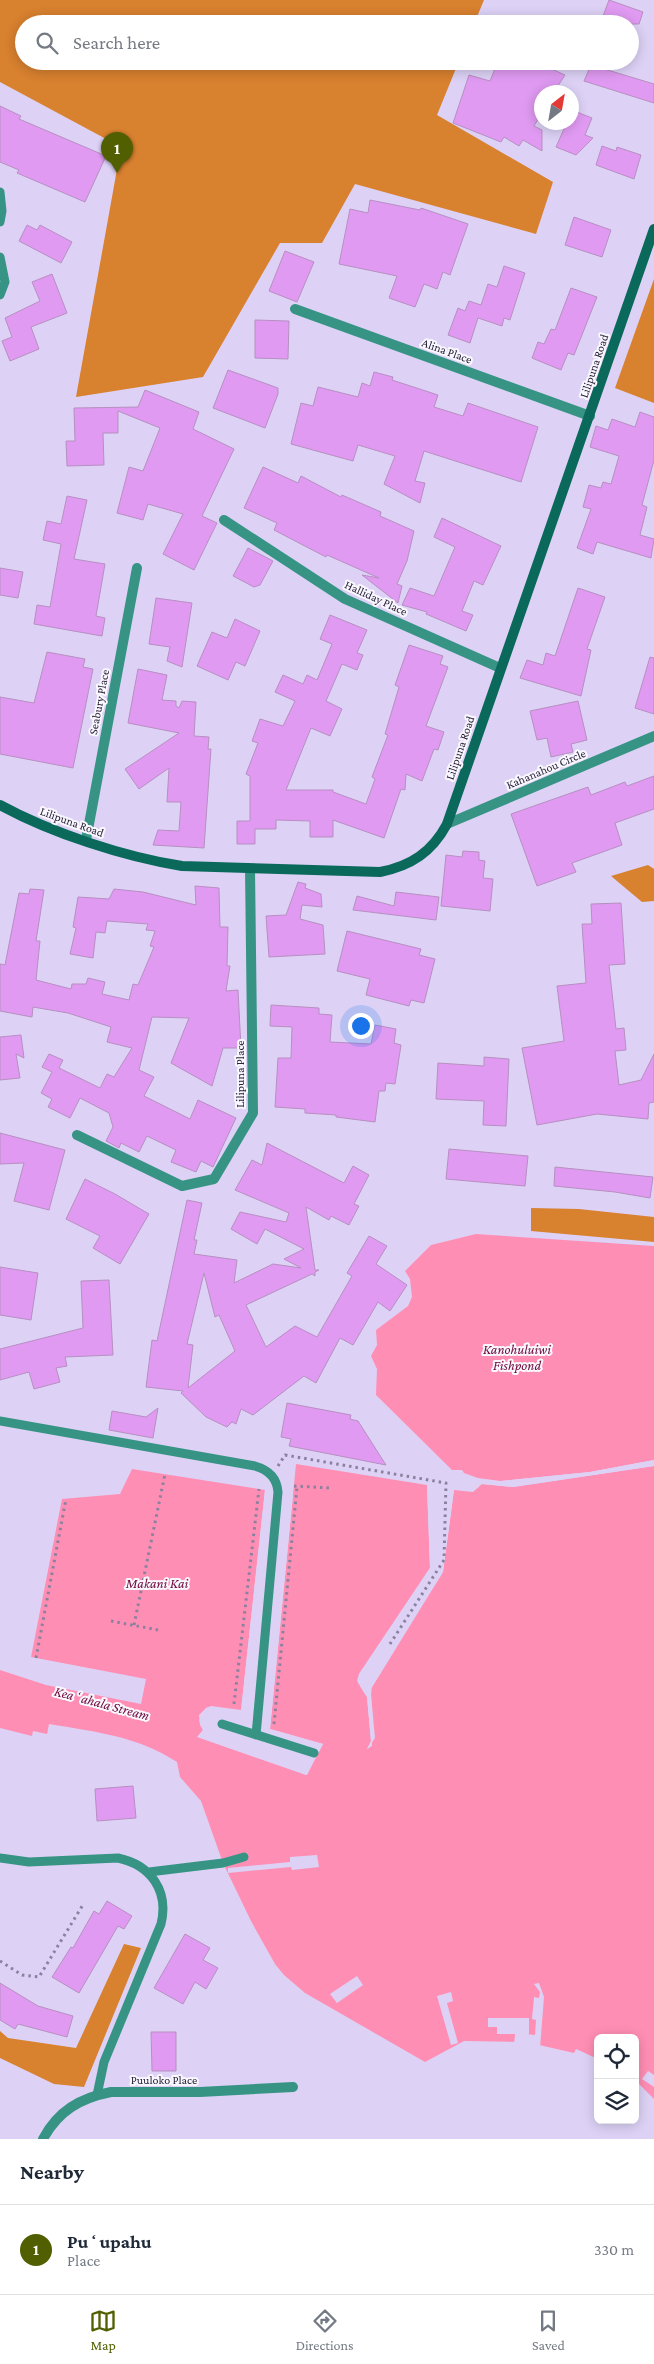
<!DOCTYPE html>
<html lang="en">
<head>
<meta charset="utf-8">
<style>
	:root { --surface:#fff; --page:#f6f6f7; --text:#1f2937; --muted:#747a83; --line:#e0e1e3; --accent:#515f00 }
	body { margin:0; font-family:"Crimson Pro",serif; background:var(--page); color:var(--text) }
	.controls { position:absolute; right:15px; bottom:15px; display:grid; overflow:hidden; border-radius:8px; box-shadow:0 2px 12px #0003 }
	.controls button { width:45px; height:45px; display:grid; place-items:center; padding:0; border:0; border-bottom:1px solid var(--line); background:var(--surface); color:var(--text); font:25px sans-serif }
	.compass { position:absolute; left:534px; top:85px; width:45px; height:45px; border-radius:50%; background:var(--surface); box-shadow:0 2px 12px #0003; rotate:31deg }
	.you { position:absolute; left:360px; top:1025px; width:18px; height:18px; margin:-12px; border:4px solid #fff; border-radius:50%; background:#1a73e8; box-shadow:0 0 0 8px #1a73e833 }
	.badge { display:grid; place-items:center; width:32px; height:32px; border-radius:50%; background:var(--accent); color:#fff; font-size:16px; font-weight:700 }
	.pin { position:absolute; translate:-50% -41px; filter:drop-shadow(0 1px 2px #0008) }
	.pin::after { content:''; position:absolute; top:26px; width:18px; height:15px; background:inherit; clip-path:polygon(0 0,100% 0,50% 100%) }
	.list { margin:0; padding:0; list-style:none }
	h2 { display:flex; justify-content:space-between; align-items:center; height:65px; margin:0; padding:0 20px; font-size:21px }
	h2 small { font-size:16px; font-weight:400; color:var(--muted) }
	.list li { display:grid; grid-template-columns:32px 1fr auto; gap:15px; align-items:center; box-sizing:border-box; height:90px; padding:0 20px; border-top:1px solid var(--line) }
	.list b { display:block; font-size:19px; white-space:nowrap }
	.list p { margin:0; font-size:16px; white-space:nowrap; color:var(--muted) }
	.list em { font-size:16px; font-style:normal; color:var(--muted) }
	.icon { flex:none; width:28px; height:28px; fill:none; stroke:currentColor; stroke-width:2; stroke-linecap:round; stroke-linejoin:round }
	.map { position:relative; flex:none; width:654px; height:2139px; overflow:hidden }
	.search { position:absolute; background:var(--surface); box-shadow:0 2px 12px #0003; left:15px; right:15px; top:15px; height:55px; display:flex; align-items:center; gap:12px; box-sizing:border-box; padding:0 18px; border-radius:28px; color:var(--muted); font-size:19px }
	.sheet { height:155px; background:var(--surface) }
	nav { display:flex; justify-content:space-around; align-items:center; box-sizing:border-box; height:70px; border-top:1px solid var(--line); background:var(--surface); font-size:14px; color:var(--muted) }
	nav a { display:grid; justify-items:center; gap:2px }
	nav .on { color:var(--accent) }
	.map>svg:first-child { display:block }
	.forest { fill:#d8812f }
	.water { fill:#ff8eb4 }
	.pier { fill:#ddd2f6; fill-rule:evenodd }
	.building { fill:#e09af2; stroke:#b78fc1; fill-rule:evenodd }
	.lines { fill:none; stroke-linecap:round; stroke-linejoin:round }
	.path { stroke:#8b819f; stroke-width:3; stroke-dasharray:2.5 4; stroke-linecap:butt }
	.lane { stroke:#379484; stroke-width:9 }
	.street { stroke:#379484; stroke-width:10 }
	.secondary { stroke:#0a695b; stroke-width:10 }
	.labels { text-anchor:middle; stroke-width:4; stroke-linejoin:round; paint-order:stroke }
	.street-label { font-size:12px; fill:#2b233a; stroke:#faf8ff }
	.water-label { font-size:14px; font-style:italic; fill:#6f083a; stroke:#faf8ff }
</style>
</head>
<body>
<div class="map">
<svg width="654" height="2139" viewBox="0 0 654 2139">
	<rect width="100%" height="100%" fill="#ddd2f6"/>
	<path class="forest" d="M0,0h484l-10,24h-450v37h435l-22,54 116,67 -17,52 -181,-50 -33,59h-42l-77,134 -127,20 45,-250 -121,-65z
		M654,279v124l-39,-15z
		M648,865l6,4v32l-12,1 -31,-26z
		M531,1208l48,1 75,8v25l-123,-11z
		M124,1944l17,4 -57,139 -30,-3 -54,-26v-27l8,7 68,10z"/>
	<path class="water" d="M476,1234l178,12v214l-64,12 -89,9h-15l-22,-8 -2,-3h-10l-76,-75 1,-26 -6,-13 6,-11 -1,-15 32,-24 4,-9 -2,-18 -5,-8 26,-26z
		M296,1464l131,21 3,83 -71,106 1,12 7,11 4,44 -4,8 5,-3 -1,-57 72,-117 11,-82 19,2 9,-8 31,3 141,-21v633l-19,-19v-42h-37v21l-22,-10 -2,4 -48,-11 -62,-1 -39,21 -120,-69 -21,-18 -9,-11 -24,-43 -28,-58 -22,-62 -21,-24 -3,-15c-40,-26 -81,-30 -128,-38l-2,10 -14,-3 -1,5 -32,-8v-58l46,15 95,19 5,-25 -115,-22 31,-158 58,-5 12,-25 133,21 -24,221 -30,-4 -5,1 -7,12 4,10 -5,7 108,38 17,-31 -53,-15z"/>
	<path class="pier" d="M654,1460v3l-13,2 13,-2v3l-141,21 -31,-3 -5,-6 24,3 89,-9zM576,1476l-63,8h-9l42,-6z
		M427,1485l2,1 3,83 -71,106 -1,6 8,11 2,-9 71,-112 11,-82 2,1 -11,82 -71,112 -1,11 4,43 -8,12 4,-9 -4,-44 -10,-16 2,-7 71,-106z
		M265,1490h2l-24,221 -2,2 -34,-3 -5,6v8l3,6 -4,6 104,36 14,-27 -51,-16 22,-235 3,1 -23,234 53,15 -16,31 -110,-38 6,-7 -3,-5 -1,-10 7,-7 5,-2 30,4z
		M317,1855l2,12 -27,3 -1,-3 -63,6v-5l62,-6v-5z
		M357,1976l6,9 -26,18 -7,-9z
		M539,1983l5,14 -4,51 -26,-3 1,-11h-18v-7h-9v-9h41v16h-3l9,1 1,-15 -4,-1 2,-22 5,1 1,-6 -6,-8z
		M451,1992l2,9 -6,2 11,40 -7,2 -14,-49z
		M648,2071l6,4v12l-12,-8z"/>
	<path class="building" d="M609,0l34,12 -4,12h-39z
		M498,61h36l31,14 -11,17h-12v21l-8,13 8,4v21l-19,-11 -4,6 -15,-9 -3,5 -48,-19 16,-48 21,6z
		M591,65l63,19v19l-70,-22z
		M0,106l21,10 -2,3 87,37 -21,46 -68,-29 2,-3 -19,-8z
		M572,110l20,8 -7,17 8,3 -17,17 -20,-8 11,-25h5z
		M602,146l14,5 1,-4 24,8 -7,24 -38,-14z
		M370,200l50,10 1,-2 47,16 -18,51 -7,-3 -6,17 -13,-5 -9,23 -26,-9 8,-22 -58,-12 11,-55 18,4z
		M574,217l37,13 -9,27 -37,-12z
		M27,225l10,5 3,-5 32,17 -11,21 -42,-22z
		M285,251l29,11 -17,40 -28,-11z
		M504,266l21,7 -15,47 -6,-2 -2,8 -24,-8 -8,25 -22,-8 10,-27 7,3 4,-10 12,4 7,-21 9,3z
		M52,274l15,39 -36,14 8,22 -29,12 -8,-20 10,-4 -7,-19 35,-17 -8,-19z
		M571,288l26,9 -23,58 -6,-2 -7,17 -29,-12 6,-16 6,2 7,-15 4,1z
		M255,320l34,1 -1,38 -33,-1z
		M228,370l50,18v6l-13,34 -52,-20z
		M374,372l19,5 -1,3 46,15 -4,12 29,9 5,-13 70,24 -17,55 -97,-31 -9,30 10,2 -5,20 -36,-19 11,-28 -37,-11 -5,16 -62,-17 10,-41 12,3 5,-19 40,10 4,-14 8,3z
		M145,390l54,22 -6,17 41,20 -32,67 15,7 -23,47 -31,-16 20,-40 -35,-10 -5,16 -26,-7 12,-46 14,4 17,-43 -42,-17v22h-15l1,32 -37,1 -1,-25h9l-1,-33 64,-1z
		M640,412l14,5v43l-12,45 5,2 -7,28 14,4 -3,19 -54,-16 -4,12 -16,-6 14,-39 -8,-2 6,-22 12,3 2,-6 8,2 8,-28 -29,-9 6,-21 12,4 4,-11 23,8z
		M263,467l35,16 3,-7 40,21 1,-2 39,17 -1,4 34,15 -7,30 -10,23 5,2 -4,17 -36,-28 17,3 -52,-23 -1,2 -52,-27 3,-7 -33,-15z
		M67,496l20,4 -13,59 31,5 -9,52 9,2 -3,18 -68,-12 3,-19 13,2 11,-63 -18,-4 4,-19 14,3z
		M442,518l59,28 -18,39 -9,-4 -12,30 11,4 -7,16 -40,-17 1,-2 -25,-7 8,-17 24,8 21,-49 -21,-10z
		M248,548l25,13 -13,24 -6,2 -21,-11z
		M0,568l23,4 -5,26 -18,-3z
		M578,588l27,9 -18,52 4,1 -10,46 -61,-18 7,-18 16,5 3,-12 9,3z
		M156,598l36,5 -10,64 -15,-6 3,-14 -21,-3z
		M330,615l37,15 -10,23 6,2 -6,15 -15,-6 -16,37 16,8 -12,27 -19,-8 -25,62h47v2l33,12 9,-25 -3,-2 16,-42 -3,-1 14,-47 -4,-2 14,-40 34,11 -3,8 8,3 -22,59 18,6 -6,18 -4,-1 -12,32 -16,-7 -1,16 -4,-1 -17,49 -51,-18v17h-23v-16l-34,-1v9h-21v15h-18v-23h13v-45l-4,-2 12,-31 -6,-2 8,-22 23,7 12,-25 -20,-9 8,-17 20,9 4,-9 10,5 15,-36 -12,-5z
		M235,619l25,12 -15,35 -9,-4 -8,18 -31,-14 15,-34 15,6z
		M47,652l38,7 -2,8 10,2 -20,99 -73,-14v-57l34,6z
		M650,657l4,1v56l-19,-6z
		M138,669l29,6 -5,25 14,1v5l3,2 3,-7 14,1 -2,34 15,1 -1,12h3l-7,99 -51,-3 5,-15 21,1 2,-29h-14l2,-34 -30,21 -14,-20 54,-36 -51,-10z
		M578,701l9,39 -16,4 2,8 -22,5 -4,-19 -10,2 -7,-29z
		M654,776v33l-39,14 7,22 -50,18 4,9 -39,14 -26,-72 77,-27 3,8 34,-13 2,4z
		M463,851l16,1v8l6,1 -2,17 10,1 -3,32 -49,-5 5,-51 16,2z
		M298,882l8,2 -1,4 16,6 1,13 -20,-2 -2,14 23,6 2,29 -56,3 -3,-41 20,-1z
		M195,886l24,2 1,39h8l-1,39h3l-4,25 12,-1 3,58h-18l-11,38 -41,-23 18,-45 -37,-1 -13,53 15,7 -10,19 46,23 8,-19 38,18 -23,49 -12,-6 -5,11 -25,-10 5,-12 -29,-14 -8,16 -18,-9 -2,5 -13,-7 7,-14 -4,-14 -29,-15 -10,20 -22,-11 4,-8 -11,-6 11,-21 -10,-5 7,-13 14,6 -4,8 41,20 7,-14 7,3 18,-29 -25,-6 4,-15 -43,-14 -35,-6 -1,10 -32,-6v-47l5,1 14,-72 10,1 1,-5 14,1 -8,51h4l-4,39 35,9 1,-5h14l2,-6 17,4 -3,12 27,6 4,-16 5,1 16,-38 -4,-1 5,-15 -9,-1 2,-6 -41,-3 -2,12 -9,-1 -3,26 -23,-4 6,-26 -3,-1 5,-30 31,2 5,-10 29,3 53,13z
		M396,892l43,5 -3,23 -83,-10 4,-14 37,10z
		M621,903l4,61 -16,1 7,64 8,-1 2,22 -11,1 4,34 22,-5 13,-26v48l-5,1 -1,16 -51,-5 -60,11 -15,-77 42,-7 -7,-55 29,-3 -4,-59h10l-1,-20z
		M347,931l74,18 -2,6 16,4 -11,44 -13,-3 -2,6 -43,-11 4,-16 -33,-8z
		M271,1005l48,3v6l13,1 -2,27 41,2 4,-19 21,4 -2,14 7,2 -6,39 -9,-1 -1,8h-6l-4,31 -39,-5v-2l-31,-2v-4l-30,-2 3,-49h13l1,-31 -22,-1z
		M21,1035l3,23 -8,-4 4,24 -20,2v-43z
		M484,1057l25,2 -3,67 -23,-1 1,-24 -48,-2 2,-36 46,3z
		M0,1133l65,17 -16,60 -35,-9 10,-38 -24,1z
		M267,1143l77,40 9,-17 16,9 -15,29 5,2 -10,19 -18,-9 -2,4 -23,-13 9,63h4l-4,2v4l-3,-2 -66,31 20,42 29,-21 22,11 35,-61 -5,-3 22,-37 18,10 -11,18 31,21 -17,26 -12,-9 -25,43 -13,-7 -24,45 -12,-7 -51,39 -12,-6 -5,15 -4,-2 -5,5 -21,-10 -25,-24 2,-2 -37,-4 6,-47 5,1 30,-141 15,3 -8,37h3l-3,14 43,6 -3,23 39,-19 28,4 -17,-9 20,-10 -39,-20 -8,15 -26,-15 9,-17 46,10 3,-9 -54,-23 17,-30 10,5zM204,1273l11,44 4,-2 16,36 -47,37 5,-43 -6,-1z
		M449,1149l79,7 -3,30 -79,-7z
		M555,1167l98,10 -3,21 -35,-6 -61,-6z
		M85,1179l30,15 34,20 -29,50 -27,-16 7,-12 -34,-17z
		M0,1267l38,6 -7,47 -31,-5z
		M109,1280l4,75 -48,2 2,9 -11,2 4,14 -26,7 -5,-17 -29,8v-31l83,-21 -2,-47z
		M287,1403l64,12 -1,4 8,2 28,44 -97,-19 2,-7 -10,-2z
		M158,1408l-5,30 -44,-8 3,-19 34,6z
		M133,1786l3,32 -39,3 -2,-32z
		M107,1901l25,15 -8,13 -6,-3 -39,67 -27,-16 19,-30 2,1 21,-37 5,3z
		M185,1934l25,14 -7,12 15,8 -12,21 -11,-7 -12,22 -29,-16z
		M0,1983l38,23 35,10 -6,21 -49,-13 -3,5 -15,-9z
		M151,2032h25v39h-24z"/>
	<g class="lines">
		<path class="path" d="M278,1466l7,-11 161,28 -2,77 -54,84
			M294,1486l37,2
			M111,1621l47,9
			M134,1625l31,-151
			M36,1658l30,-159
			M234,1704l25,-215
			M274,1724l23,-237
			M0,1961l22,14 17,2 45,-74"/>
		<path class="lane" d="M0,192l2,19 -2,11
			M0,257l5,25 -5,13
			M0,1421l255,45c14,4 22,12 23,26l-22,243
			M222,1724l92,29
			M0,1858l29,4 89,-4c33,7 51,33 43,66l-57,138 -7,33
			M149,1872l74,-9 21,-6"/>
		<path class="street" d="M295,309l295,107
			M224,520l121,79 155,69
			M447,824l207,-88
			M86,840l51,-272
			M77,1135l105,51 32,-7 39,-66 -3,-244
			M43,2139c15,-28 37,-41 68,-47h89l93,-5"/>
		<path class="secondary" d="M0,805c51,28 125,52 182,61l198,6c31,-6 52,-20 67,-48l207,-595"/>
	</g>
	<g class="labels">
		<g class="street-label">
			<text transform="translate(447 351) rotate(20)" y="4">Alina Place</text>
			<text transform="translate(594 366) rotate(-71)" y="4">Lilipuna Road</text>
			<text transform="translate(376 598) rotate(25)" y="4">Halliday Place</text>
			<text transform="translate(99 702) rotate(-79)" y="4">Seabury Place</text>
			<text transform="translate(460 748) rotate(-71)" y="4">Lilipuna Road</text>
			<text transform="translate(546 769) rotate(-23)" y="4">Kahanahou Circle</text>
			<text transform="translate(72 822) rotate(20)" y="4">Lilipuna Road</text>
			<text transform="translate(240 1074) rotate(-90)" y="4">Lilipuna Place</text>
			<text x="164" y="2084">Puuloko Place</text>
		</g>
		<g class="water-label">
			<text x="517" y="1354">Kanohuluiwi<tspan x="517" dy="16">Fishpond</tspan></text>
			<text x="157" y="1588">Makani Kai</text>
			<text transform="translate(102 1703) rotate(15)" y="5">Keaʻahala Stream</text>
		</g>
	</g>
</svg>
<div class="controls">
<button><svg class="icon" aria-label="locate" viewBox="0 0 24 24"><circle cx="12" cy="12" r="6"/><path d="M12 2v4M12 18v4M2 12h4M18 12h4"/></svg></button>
<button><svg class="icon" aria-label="layers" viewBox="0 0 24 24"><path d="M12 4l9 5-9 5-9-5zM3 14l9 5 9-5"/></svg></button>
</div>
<svg class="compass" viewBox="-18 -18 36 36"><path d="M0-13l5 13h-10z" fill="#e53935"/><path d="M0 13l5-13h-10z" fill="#747a83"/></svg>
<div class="you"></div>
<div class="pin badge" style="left:117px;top:173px">1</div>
<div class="search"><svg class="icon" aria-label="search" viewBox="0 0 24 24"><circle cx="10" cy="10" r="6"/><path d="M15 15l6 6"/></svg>Search here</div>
</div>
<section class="sheet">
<h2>Nearby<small></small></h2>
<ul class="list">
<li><span class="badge">1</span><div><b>Puʻupahu</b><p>Place</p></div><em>330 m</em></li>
</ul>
</section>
<nav>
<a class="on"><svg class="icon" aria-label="map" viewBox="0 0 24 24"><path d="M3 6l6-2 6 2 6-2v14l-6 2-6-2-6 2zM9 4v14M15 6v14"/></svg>Map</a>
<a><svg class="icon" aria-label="directions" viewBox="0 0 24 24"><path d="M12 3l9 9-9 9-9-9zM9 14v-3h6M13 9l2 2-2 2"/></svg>Directions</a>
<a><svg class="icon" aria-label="saved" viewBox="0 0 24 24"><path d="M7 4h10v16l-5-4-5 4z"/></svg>Saved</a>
</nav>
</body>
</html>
